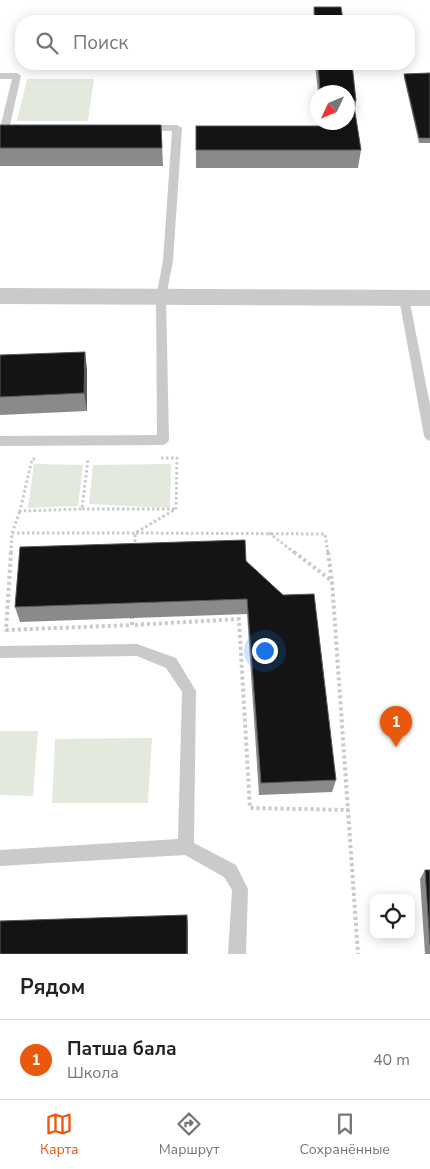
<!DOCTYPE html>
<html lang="ru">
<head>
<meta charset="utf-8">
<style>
	:root { --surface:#fff; --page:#f2f2f2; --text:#222; --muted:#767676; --line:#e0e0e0; --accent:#ea580c }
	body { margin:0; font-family:"Nunito Sans",sans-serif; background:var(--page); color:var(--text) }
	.controls { position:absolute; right:15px; bottom:15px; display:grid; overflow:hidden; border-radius:10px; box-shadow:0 2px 12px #0003 }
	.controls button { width:45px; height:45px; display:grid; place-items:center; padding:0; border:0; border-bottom:1px solid var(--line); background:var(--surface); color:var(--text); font:25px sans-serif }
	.compass { position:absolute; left:310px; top:85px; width:45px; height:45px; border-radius:50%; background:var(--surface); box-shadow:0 2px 12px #0003; rotate:226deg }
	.you { position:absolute; left:264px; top:650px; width:18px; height:18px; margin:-12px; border:4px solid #fff; border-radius:50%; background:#1a73e8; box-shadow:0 0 0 8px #1a73e833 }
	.badge { display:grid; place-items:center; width:32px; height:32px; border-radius:50%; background:var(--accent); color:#fff; font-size:16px; font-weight:700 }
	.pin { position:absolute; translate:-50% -41px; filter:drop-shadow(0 1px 2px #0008) }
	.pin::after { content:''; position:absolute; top:26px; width:18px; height:15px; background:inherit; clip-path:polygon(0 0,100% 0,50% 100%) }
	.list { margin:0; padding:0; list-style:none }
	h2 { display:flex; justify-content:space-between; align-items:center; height:65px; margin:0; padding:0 20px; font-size:21px }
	h2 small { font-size:16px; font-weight:400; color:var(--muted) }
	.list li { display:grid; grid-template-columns:32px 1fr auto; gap:15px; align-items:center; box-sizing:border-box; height:80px; padding:0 20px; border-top:1px solid var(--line) }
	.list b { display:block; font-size:19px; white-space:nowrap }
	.list p { margin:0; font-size:16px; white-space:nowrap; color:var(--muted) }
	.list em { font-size:16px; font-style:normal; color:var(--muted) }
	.icon { flex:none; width:28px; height:28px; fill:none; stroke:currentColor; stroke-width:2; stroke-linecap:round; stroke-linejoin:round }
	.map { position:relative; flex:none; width:430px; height:954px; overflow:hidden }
	.search { position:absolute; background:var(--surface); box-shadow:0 2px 12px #0003; left:15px; right:15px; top:15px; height:55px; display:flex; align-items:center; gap:12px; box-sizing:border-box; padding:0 18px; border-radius:20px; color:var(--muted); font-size:19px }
	.sheet { height:145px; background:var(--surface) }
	nav { display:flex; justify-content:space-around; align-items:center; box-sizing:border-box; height:70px; border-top:1px solid var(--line); background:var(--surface); font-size:14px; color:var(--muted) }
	nav a { display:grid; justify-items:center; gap:2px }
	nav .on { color:var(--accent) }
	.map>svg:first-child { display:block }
	.green { fill:#e3e9dc }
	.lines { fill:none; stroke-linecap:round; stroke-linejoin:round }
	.path-far1 { stroke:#cacaca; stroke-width:3; stroke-dasharray:2.5 2.5; stroke-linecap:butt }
	.path { stroke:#cacaca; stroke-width:4; stroke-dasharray:3 3; stroke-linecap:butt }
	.service { fill:#cacaca; fill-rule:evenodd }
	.tertiary { fill:#cacaca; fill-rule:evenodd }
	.wall { fill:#8a8a8a }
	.shaded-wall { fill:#5a5a5a }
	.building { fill:#141414; stroke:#5a5a5a }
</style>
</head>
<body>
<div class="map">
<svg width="430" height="954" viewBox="0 0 430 954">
	<rect width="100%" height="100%" fill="#fff"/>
	<path class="green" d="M27,79h67l-6,42h-71z
		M34,464l49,1 -5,41 -50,2z
		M171,464l-1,44 -81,-4 4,-39z
		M0,731h38l-5,65 -33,-1z
		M152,738l-4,65h-96l3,-64z"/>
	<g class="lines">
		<path class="path-far1" d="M161,458h16l-1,51
			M35,459h-3l-12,52 62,-2 6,-50
			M82,509h94
			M12,533l8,-22
			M269,533l26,20
			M135,547v-14l190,1 3,19
			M11,553l1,-20h123l41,-24"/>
		<path class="path" d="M11,552l-5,78 126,-5
			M294,552l38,29
			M328,552l4,29 26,373
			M132,616v9l107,-6 11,189 99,2"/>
		<path class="service" d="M0,73h17l4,3 -11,49 11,1v4l-16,1 -5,-3 12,-49h-12z
			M145,125h32l5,3 -9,133 -7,36 3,143 -2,3 -4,2 -163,1v-10l157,-1 -1,-138 7,-36 9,-130 -30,-1v-4z
			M404,294l5,4 21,107v36l-4,-2 -2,-3 -25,-138z
			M137,644l39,14 20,33 -2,152 42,22 12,24 -2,65h-18l4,-64 -8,-13 -39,-22 -185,11v-16l178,-11 4,-147 -16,-24 -29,-12 -137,2v-12z"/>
		<path class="tertiary" d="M0,288l430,2v16l-430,-2z"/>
	</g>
	<path class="wall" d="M314,7l29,14h-30z
		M21,33v22l-2,-12z
		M315,64h37l4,37 -1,10 6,39 -3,18h-162v-18l124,-24v-4h28v-30h-30z
		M430,73v70h-11l-15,-65v-4z
		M0,125h161l2,41h-163z
		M0,355l87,14v42l-87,4z
		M246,561l90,219 -4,12 -73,3 -12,-181 -227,8 -5,-15z
		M425,870h5v84h-5l-5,-75z"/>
	<path class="shaded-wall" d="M85,352l2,17v42l-3,-18z
		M187,915l1,9v30h-1z"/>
	<path class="building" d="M314,7h27l2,14h-28z
		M21,33v10h-2z
		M318,64h34l4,37 -3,-1 8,50h-165v-24h127v-4h25v-30h-28z
		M430,73v65h-11l-15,-64z
		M0,125h161l1,23h-162z
		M85,352l-1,41 -84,4v-42z
		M245,540l1,21 37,34 31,-1 22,186 -75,3 -14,-184 -232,8 5,-60z
		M425,870h5v75z
		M187,915v39h-187v-33z"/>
</svg>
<div class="controls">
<button><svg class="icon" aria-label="locate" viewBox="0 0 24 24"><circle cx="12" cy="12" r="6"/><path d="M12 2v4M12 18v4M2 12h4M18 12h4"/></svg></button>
</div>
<svg class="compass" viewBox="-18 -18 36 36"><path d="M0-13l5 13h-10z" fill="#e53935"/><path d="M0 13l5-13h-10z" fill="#767676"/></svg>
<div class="you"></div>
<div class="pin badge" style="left:396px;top:747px">1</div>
<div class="search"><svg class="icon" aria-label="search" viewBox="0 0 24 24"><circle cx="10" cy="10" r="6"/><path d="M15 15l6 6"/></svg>Поиск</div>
</div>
<section class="sheet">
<h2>Рядом<small></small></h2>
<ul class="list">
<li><span class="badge">1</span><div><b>Патша бала</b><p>Школа</p></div><em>40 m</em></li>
</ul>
</section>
<nav>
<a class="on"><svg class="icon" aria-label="map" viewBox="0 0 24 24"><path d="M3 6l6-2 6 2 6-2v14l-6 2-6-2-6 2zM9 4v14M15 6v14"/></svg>Карта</a>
<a><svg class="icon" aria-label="directions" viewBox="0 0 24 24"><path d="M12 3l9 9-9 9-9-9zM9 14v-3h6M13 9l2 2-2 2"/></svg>Маршрут</a>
<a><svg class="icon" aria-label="saved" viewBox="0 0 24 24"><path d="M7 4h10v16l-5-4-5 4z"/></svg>Сохранённые</a>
</nav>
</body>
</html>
